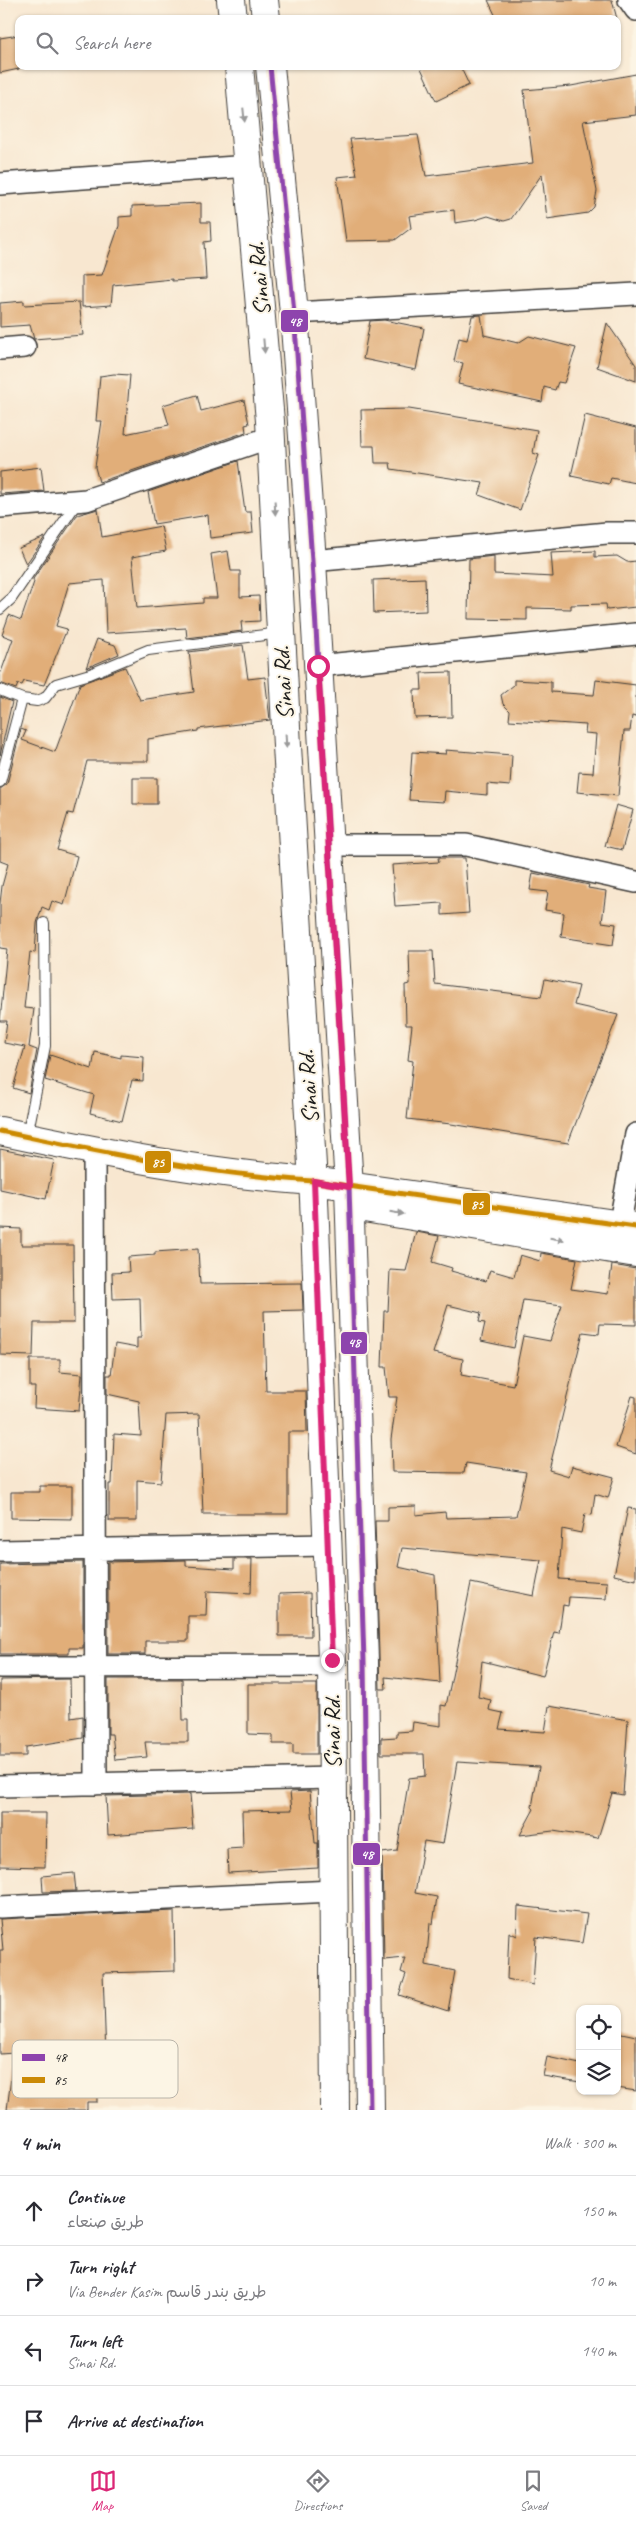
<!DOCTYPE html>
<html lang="en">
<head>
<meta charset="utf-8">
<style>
	:root { --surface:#fff; --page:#f7f7f7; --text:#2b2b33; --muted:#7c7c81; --line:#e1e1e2; --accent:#db2777 }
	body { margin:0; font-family:Caveat,"Playpen Sans Arabic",sans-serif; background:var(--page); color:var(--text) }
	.controls { position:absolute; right:15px; bottom:15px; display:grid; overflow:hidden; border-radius:10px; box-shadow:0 1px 4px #0004 }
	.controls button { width:45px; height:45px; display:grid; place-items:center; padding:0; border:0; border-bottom:1px solid var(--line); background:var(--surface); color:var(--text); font:25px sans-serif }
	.stop { position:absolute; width:15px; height:15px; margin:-11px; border:4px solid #db2777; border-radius:50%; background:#fff }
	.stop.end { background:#db2777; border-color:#fff; box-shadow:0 1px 5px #0008 }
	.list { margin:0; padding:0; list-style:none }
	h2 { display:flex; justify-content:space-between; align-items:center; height:65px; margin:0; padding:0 20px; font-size:21px }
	h2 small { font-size:16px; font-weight:400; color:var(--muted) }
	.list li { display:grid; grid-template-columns:32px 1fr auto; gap:15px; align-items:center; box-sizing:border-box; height:70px; padding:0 20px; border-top:1px solid var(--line) }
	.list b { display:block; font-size:19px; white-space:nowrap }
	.list p { margin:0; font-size:16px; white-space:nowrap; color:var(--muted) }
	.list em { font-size:16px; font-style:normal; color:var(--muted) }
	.icon { flex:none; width:28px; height:28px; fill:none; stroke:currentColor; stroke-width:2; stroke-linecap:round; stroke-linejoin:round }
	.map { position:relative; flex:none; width:636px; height:2110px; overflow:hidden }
	.search { position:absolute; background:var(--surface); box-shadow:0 1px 4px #0004; left:15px; right:15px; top:15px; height:55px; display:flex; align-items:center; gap:12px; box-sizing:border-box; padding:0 18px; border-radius:10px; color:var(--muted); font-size:19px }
	.sheet { height:345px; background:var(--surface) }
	nav { display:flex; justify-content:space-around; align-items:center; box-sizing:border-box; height:70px; border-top:1px solid var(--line); background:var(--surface); font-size:14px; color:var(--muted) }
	nav a { display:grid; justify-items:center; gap:2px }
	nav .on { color:var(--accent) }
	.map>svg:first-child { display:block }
	.building { fill:#e1ae79; fill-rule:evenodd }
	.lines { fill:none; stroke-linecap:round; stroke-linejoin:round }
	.lane-casing { stroke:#3d3a37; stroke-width:12 }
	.street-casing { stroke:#3d3a37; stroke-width:24 }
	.secondary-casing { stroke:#3d3a37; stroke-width:30 }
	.lane { stroke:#fff; stroke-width:10 }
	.street { stroke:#fff; stroke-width:21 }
	.secondary { stroke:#fff; stroke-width:28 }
	.bus-1-casing { stroke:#fcf5e5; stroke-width:9 }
	.bus-2-casing { stroke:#fcf5e5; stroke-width:9 }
	.bus-1 { stroke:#8e44ad; stroke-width:5 }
	.bus-2 { stroke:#cb8a06; stroke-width:5 }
	.oneway { fill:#999 }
	.route { stroke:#db2777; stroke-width:6 }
	.labels { text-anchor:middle; stroke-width:4; stroke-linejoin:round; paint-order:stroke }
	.street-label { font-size:24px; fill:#1c1c1c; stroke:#fcf5e5 }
	.key { fill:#fcf5e5; stroke:#b9b4a9; stroke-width:1 }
	.key-label { font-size:14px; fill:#1c1c1c }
	.line-badge { stroke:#fcf5e5; stroke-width:2 }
	.badge-label { font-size:14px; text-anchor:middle; font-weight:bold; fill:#fff }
</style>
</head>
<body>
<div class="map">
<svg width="636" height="2110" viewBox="0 0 636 2110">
	<rect width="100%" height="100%" fill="#fcf5e5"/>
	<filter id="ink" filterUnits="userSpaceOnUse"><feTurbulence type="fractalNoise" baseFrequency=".02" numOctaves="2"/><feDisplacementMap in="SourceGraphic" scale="10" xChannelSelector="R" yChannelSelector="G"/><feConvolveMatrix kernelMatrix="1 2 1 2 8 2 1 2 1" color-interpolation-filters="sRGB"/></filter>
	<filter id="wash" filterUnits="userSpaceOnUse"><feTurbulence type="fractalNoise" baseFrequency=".0096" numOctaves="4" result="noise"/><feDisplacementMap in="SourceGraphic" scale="20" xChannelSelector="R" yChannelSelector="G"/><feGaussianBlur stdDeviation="1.12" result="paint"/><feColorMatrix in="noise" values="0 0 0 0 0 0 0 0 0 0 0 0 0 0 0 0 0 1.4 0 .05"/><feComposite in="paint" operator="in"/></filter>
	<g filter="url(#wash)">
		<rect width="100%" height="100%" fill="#f8e7d0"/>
		<g id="blocks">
			<path class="building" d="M488,0h124l5,19h-120z
				M19,35v34l-19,4v-35z
				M420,66h40l9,19 -33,16z
				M636,74v41l-53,6 14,70 -3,16 -6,6 -41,6 -5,-45 -31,45 -7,2 -16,-5 -13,4 -20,3 -1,-13 -45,6 2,12 -16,12 -49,1 -9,-64 20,-2 -7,-36 68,-4 8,41 107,-13 -9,-73 47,-4z
				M201,203v19h9l1,19 -7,1 2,37 -34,2v-2l-59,6 -2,20 -29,2v-31l20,-1 17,-49v-9l13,-1v-10z
				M24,301v4l55,-3 4,33 -49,4 -4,-14 -30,2v-24z
				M481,315l3,20 34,8 11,-7 47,12 -12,35 -6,-1 -3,8 -11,-3 -2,15 -84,-18 5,-21 -9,-2 5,-23 8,2 5,-24z
				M384,320l40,8 -8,42 -53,-11 7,-38z
				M607,323l29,42v16l-39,-14z
				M114,374l16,1 -5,59 44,-9 -6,-20 34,-10 4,16 43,-11 5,24 -4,1 1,7 -147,50 -4,-15 7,-46h-6l4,-45z
				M409,409l128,21 -4,23 6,2 -19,55 -41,-15 4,-12 -92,-14 -1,-6h-15l-1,-17h-12l-1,-36z
				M585,415l51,13v55l-25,-5 -2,6 -38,-8z
				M238,461l7,51h6l2,21 -43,5 -2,-23 -54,9 -6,-32z
				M41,467l3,24 -44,3v-22z
				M98,509l4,28 59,-11 5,25 -34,6 5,51 66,-5v-5h14l-6,-44 17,-3 3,20h9v26l19,-1 1,25 -19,1 1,9 -55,7 -1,-10 -80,5 -2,-53 -35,3 -13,43 11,3 -23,56 -20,-4 -2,4 -4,-1 -2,5 -16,-6v-8l13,-36 -11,-4 7,-20 12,5 13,-38 -1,-3 44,-64z
				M45,537l-19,27 -7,-16z
				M595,551v6l22,-1 10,6 9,-1v46l-29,3 -1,-6 -35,1v4l-44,-1v12l-59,-1 1,-60 25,-3v18l59,3 -2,-24z
				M425,578l1,33 -52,2 -1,-33z
				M97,639l18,6 4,9 -33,14z
				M243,645l5,34 17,-2 5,43 -72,9v2l-50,8v22h-61l-14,53 -5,-1 -11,37 20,6 -13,49 -12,-4 -3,9 -7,-3 -5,16 -2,30 -5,-1 -6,56 10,1 -5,38 8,3 -8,43 -16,-5 12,-41 -21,-4 3,-22h-7l7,-72 -7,-1v-45l2,-17 6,-22 -8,-3v-72l7,-5 14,-55 5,2 -4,9 33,12 25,-68 45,-17 15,33 54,-8 -5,-40z
				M451,672l1,45 -37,1 -1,-28h8l-1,-17z
				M514,680l37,2v10l43,3 2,-15 40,5v32l-4,-1 -2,15h-6l-6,65 -41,-4 2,-20 14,1 3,-39 -11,-1 1,-8 -77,-5 1,-9 -7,-7 -2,-9 13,-10z
				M0,697l12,5 -12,53z
				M445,750l67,5 -2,31 -23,-2v11l-42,-4 -1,11 -35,-2 3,-48 34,2z
				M133,778h24v26h-24z
				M616,805l17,5 -11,40 -17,-4z
				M438,858h27l4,55 -27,2v-12l-47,3 -3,-41 47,-3z
				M533,873l56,12 -1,3 18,3 -4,31 14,2 -3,21 -52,-8 3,-24 -19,-3 3,-18 -18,-2z
				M409,951h24l2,33 106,13 4,-18 34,7 -5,19 44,10 -50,128 -117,-19 -44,-5 6,-58 -5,-1 4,-35h-6l-1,-40 5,-1z
				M95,1052l26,6v-3l23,2 -1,24 -11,-1 -10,41 -32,-8 4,-18 -49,-15 5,-25 42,14z
				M0,1149l54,11 -8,39 -46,-10z
				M0,1228l21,1v16h52l1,78h-40l-1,33 -33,-1z
				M416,1232l23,4 -7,26 20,6 -1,3 35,10 4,-11 24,7 6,-22 20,6 1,-8 36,6 -6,30 37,5 4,-29 24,4v56l-36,-1 -1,10 -16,-2 -34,138 20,6 3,-10 42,11 -6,21 -13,-4 -3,21 -7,-1 -4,19 -19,-4 -3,50 48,3 -1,17 -37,-2 -1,9 -5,-1 -4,28 -5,-1 -11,44 -61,-15 -4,36 13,3 -2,10 14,3 -4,16 46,3 4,-26 79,14 -5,75 -11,-2 -14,45 -45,-7 -33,4 14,-26 -2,-2 7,-40 -82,-5 -14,82 -19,-3 -9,52 22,4 -4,27 -3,-1 -4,42 29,6 -7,40 -49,-16 7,-21 -5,-2 4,-14 -21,2 -2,-107 15,-2 12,-73 16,-2 -1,-22h-43v-16l16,-1v-5l15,-1 1,-9 28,4v-21l5,1 25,-123 63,13 7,-36 -139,-12 -4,19 37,8 5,108 -55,-6 1,12h-6l-5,-168h13v-14l28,-1v9l29,-3 1,6 70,-2 10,-44 -60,-9 -2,10 -72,-1 -1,-33 6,-42h-8l-3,-30h-4l2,-56h4l2,-41 16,1zM523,1300l39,5 -12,36 -27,-5 -10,49 -52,-10 2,-16 -30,-6 15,-48 33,8 -2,9 6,1 -4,18 33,7z
				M198,1249l2,35 102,-1 1,27 -39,1 2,80h40l1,41h-19v82h-85l-4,-100 -33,1 -5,67 -24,-2v41h-28v-37h3l2,-50 27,2 -2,-35 -32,-7v-19h4l4,-31 22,4v-10h4l-1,-40 -27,1 -1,-26 17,-1 -1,-15 27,-2v-3z
				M30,1359h30v13l22,2 -3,37 -45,-3 1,-21h-5z
				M632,1396l4,1v57l-20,-7z
				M40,1486h32v33l-61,-1v-26h29z
				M628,1508l8,1v71l-22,-5z
				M234,1559h18l-1,34 -44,-2 -1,25h-18v25h-43v13h-37v-92l78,-2v6l48,3z
				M83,1562v86h-14v6h-69v-90z
				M310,1593l1,43h-32v-42z
				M70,1679l1,39 12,-2v22l-57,9v9h-26v-76z
				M108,1679h74l1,41h5v22h-43l2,15 -32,3 -3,-26h-4z
				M248,1684h69v70h-24v-10h-20v-9l-25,-1z
				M310,1791l5,52h3v25l-90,5 -1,-24 16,-1 -1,-37 50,-1 -2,-18z
				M190,1794l3,35 -85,6 -2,-39z
				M0,1813h46l-1,54 -45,-1z
				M74,1873l2,18 -33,1 -1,-16z
				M518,1906l69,8 -5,29 -46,-6 -3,48 -26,-6 2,-47 8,4z
				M174,1911l1,60 -72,2 3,84h-10l1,45h-10v8h-80l7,-57 -14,1v-104h3l-3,-31z
				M617,2032l19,4v55l-19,-3z
				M547,2057l33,7v18l-37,-6z"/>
		</g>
	</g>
	<g filter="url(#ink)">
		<use href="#blocks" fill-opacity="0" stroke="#3d3a37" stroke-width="1"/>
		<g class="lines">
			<g class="lane-casing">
				<path id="lane" d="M0,609l11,-10 67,-98
					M0,690l22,9 -22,83
					M22,699l15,2 8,-3 11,-14 34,-10 58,-24 132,-17
					M27,1136l18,-90 -1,-123"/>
			</g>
			<g class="street-casing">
				<path id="street" d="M629,0l7,10
					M0,184l249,-18
					M294,313l342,-19
					M0,349l25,-2
					M0,507l86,-7 185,-63
					M312,561l295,-28h29
					M317,666l319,-32
					M327,845h139l170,37
					M94,1150l2,634
					M617,1239l19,-105
					M0,1551l327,-6
					M0,1667l332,-1
					M0,1786l332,-8
					M0,1907l333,-16"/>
			</g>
			<g class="secondary-casing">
				<path id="secondary" d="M231,0l2,19
					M264,0l2,19
					M239,66l31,355 17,325 27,453 18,460 3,451
					M270,66l24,247 18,248 37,626 15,474 6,449
					M0,1131c103,22 208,43 313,50l323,46
					M352,1206l284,47"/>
			</g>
			<use href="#lane" class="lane"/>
			<use href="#street" class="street"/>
			<use href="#secondary" class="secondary"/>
			<g class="bus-1-casing">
				<path id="bus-1" d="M270,66l24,247 18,248 37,626 15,474 6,449"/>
			</g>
			<g class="bus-2-casing">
				<path id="bus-2" d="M0,1131c103,22 208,43 313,50l323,46"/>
			</g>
			<use href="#bus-1" class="bus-1"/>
			<use href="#bus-2" class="bus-2"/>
		</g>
		<defs><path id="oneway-solid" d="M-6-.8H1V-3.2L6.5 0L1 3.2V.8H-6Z" transform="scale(1.25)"/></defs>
		<g class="oneway">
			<use href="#oneway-solid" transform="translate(244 115) rotate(84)"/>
			<use href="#oneway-solid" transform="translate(264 346) rotate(85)"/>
			<use href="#oneway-solid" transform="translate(275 508) rotate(87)"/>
			<use href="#oneway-solid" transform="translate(286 741) rotate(87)"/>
			<use href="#oneway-solid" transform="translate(397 1213) rotate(9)"/>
			<use href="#oneway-solid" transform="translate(557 1239) rotate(9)"/>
		</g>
	</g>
	<g class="lines" filter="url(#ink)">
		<path class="route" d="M318,666l31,521 -35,-6 18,479"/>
	</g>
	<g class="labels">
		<g class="street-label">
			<text transform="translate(259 279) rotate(-95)" y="8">Sinai Rd.</text>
			<text transform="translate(283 683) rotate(-93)" y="8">Sinai Rd.</text>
			<text transform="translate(308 1087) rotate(-94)" y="8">Sinai Rd.</text>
			<text transform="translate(332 1732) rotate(-90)" y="8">Sinai Rd.</text>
		</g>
	</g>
	<rect x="12" y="2040" width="166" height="58" rx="8" class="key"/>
	<rect x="22" y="2054" width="23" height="7" fill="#8e44ad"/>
	<rect x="22" y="2077" width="23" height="6" fill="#cb8a06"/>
	<g class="key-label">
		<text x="54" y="2062">48</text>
		<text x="54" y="2085">85</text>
	</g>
	<g class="line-badge">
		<rect x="280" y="309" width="29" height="24" rx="5" fill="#8e44ad"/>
		<rect x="144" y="1150" width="28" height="24" rx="5" fill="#cb8a06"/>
		<rect x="462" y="1192" width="29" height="24" rx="5" fill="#cb8a06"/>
		<rect x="340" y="1331" width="28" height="24" rx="5" fill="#8e44ad"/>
		<rect x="352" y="1842" width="29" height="24" rx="5" fill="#8e44ad"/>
	</g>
	<g class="badge-label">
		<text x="295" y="326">48</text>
		<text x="158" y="1167">85</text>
		<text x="477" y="1209">85</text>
		<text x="354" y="1347">48</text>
		<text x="367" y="1859">48</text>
	</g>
</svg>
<div class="controls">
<button><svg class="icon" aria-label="locate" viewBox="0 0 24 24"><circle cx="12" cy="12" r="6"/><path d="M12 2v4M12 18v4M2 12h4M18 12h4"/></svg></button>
<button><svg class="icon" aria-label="layers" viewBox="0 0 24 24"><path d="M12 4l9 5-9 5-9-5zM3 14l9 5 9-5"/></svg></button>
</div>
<div class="stop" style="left:318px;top:666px"></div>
<div class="stop end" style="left:332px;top:1660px"></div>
<div class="search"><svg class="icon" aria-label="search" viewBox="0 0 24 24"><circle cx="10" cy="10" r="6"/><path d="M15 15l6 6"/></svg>Search here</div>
</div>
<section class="sheet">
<h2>4 min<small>Walk · 300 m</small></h2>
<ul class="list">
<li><svg class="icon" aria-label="ahead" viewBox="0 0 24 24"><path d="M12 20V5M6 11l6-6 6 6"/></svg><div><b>Continue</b><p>طريق صنعاء</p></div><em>150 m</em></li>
<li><svg class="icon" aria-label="right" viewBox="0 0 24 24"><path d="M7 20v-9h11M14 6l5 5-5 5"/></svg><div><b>Turn right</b><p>Via Bender Kasim طريق بندر قاسم</p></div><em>10 m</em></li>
<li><svg class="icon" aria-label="left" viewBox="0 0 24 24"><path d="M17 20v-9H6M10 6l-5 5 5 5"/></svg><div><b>Turn left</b><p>Sinai Rd.</p></div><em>140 m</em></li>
<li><svg class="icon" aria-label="arrive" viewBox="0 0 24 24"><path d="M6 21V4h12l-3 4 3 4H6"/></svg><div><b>Arrive at destination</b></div></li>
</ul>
</section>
<nav>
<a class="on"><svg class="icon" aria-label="map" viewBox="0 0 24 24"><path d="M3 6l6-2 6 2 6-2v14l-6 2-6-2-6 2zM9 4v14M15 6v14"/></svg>Map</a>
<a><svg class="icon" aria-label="directions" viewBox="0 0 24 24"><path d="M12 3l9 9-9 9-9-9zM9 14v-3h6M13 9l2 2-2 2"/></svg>Directions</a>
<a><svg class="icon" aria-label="saved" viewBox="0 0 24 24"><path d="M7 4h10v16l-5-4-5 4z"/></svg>Saved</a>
</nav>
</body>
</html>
